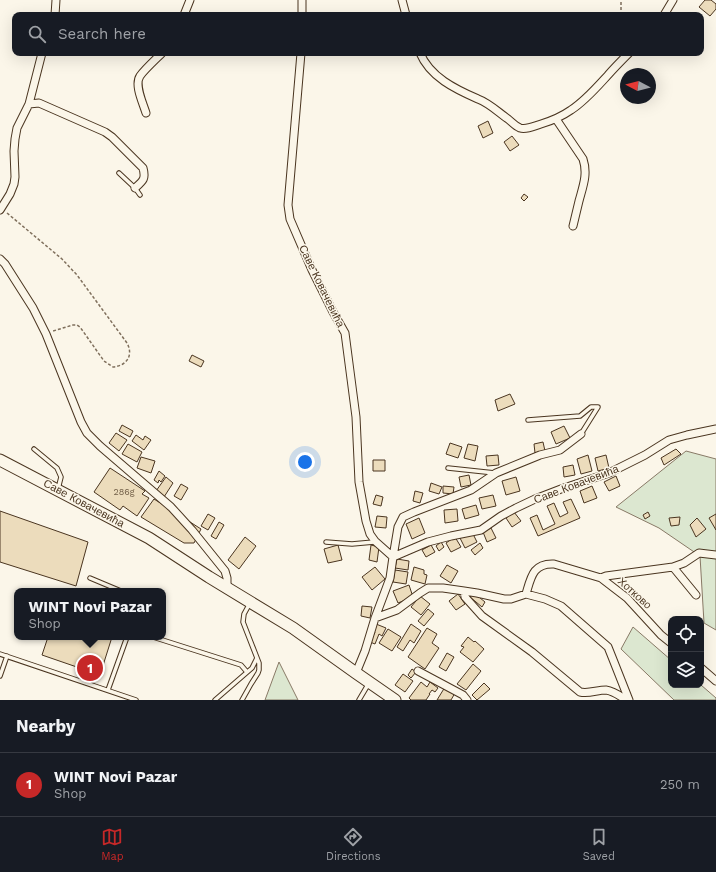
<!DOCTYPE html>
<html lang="en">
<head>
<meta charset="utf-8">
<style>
	:root { --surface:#171b24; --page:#242831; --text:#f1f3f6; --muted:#9ea1a6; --line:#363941; --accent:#c62828 }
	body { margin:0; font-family:"Work Sans",sans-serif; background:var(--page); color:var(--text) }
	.controls { position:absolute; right:12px; bottom:12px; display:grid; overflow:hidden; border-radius:8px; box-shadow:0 4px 16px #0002 }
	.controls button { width:36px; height:36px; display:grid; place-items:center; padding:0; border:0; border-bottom:1px solid var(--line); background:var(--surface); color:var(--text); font:20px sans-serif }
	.compass { position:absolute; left:620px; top:68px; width:36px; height:36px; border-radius:50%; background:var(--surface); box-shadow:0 4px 16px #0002; rotate:277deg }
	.you { position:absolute; left:305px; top:462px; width:14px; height:14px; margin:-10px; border:3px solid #fff; border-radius:50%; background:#1a73e8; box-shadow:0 0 0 6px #1a73e833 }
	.badge { display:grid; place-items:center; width:26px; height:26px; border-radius:50%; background:var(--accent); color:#fff; font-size:13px; font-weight:700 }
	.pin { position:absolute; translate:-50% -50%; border:2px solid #fff; box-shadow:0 1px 4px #0006 }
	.popup { position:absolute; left:14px; top:588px; width:152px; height:52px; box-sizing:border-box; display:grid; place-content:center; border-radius:8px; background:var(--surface); filter:drop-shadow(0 1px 3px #0005); font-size:13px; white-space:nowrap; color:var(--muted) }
	.popup b { font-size:15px; color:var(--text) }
	.popup::after { content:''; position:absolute; left:50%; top:100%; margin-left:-8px; border:8px solid transparent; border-top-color:var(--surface) }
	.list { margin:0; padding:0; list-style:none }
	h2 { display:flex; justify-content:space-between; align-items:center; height:52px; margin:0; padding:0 16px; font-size:17px }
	h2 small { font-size:13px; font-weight:400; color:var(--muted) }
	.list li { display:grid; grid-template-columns:26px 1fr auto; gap:12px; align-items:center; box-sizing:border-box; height:64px; padding:0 16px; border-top:1px solid var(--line) }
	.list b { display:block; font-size:15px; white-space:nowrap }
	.list p { margin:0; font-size:13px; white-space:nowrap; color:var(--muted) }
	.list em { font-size:13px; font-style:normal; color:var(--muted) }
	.icon { flex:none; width:22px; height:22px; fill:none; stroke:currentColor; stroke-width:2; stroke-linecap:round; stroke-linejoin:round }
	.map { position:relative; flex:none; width:716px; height:700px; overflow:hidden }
	.search { position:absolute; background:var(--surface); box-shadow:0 4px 16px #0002; left:12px; right:12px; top:12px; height:44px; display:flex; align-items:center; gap:10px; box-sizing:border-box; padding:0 14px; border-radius:8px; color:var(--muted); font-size:15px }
	.sheet { height:116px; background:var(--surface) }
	nav { display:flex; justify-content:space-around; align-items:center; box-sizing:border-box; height:56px; border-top:1px solid var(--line); background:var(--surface); font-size:11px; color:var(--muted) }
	nav a { display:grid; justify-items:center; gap:2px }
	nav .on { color:var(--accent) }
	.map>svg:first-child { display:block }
	.green { fill:#dce7d0; stroke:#887966 }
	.building { fill:#ecdcbc; stroke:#4a3520 }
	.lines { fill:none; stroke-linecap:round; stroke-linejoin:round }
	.service-casing { stroke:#4a3520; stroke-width:5.5 }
	.minor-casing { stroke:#4a3520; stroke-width:9 }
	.primary-casing { stroke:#4a3520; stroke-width:13 }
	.path { stroke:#7f6f5c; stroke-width:1.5; stroke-dasharray:3 2; stroke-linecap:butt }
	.service { stroke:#fbf6e9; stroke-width:3.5 }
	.minor { stroke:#fbf6e9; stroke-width:7 }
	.primary { stroke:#fbf6e9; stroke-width:11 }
	.labels { text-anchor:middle; stroke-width:3; stroke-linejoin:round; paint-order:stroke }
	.number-label { font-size:9px; fill:#725f47 }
	.street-label { font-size:11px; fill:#4a3520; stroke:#fbf6e9 }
</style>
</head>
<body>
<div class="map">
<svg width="716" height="700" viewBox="0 0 716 700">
	<rect width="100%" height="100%" fill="#fbf6e9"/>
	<path class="green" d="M686,451l30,8v171l-12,-7 -4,-67 -41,-28 -43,-21z
		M633,627l38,33v25h30l15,13v2h-42l-53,-51z
		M279,662l19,38h-33z"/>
	<path class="building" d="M705,0h6l5,4v5l-6,7 -11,-9z
		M488,121l5,12 -10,5 -5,-12z
		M512,136l7,9 -9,6 -6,-9z
		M524,194l4,3 -4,4 -3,-3z
		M192,355l12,6 -3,6 -12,-6z
		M510,394l5,10 -17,7 -3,-11z
		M122,425l11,6 -3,6 -11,-6z
		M564,426l6,12 -14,6 -5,-12z
		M116,433l11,7 -8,11 -10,-8z
		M136,435l7,5 2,-4 6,4 -7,10 -12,-9z
		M543,442l2,9 -10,2 -1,-9z
		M450,443l12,4 -4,11 -12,-4z
		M128,444l14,8 -5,10 -15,-8z
		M468,444l10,2 -3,15 -11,-3z
		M676,449l5,5 -17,11 -3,-7z
		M498,455l1,10 -12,1 -1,-10z
		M588,455l4,16 -11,3 -4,-15z
		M606,455l3,13 -11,3 -3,-13z
		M141,457l14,4 -4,12 -14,-5z
		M373,460h12v11h-12z
		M573,465l2,10 -11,2 -1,-10z
		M110,468l35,23 -3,3 7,4 -12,18 -14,-10 -3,4 -26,-18z
		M159,471l6,5 -4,6 -2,-2 -1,3 -4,-3z
		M469,475l2,10 -10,2 -2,-10z
		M616,476l4,10 -11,5 -5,-9z
		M166,477l7,6 -9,14 -8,-6z
		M516,477l4,14 -14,4 -4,-14z
		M431,483l11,4 -3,7 -10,-3z
		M181,484l7,4 -7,12 -7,-4z
		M443,486l11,1 -1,7 -10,-1z
		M592,486l5,12 -13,5 -4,-12z
		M415,491l8,2 -3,10 -7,-2z
		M376,495l7,2 -2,9 -8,-2z
		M493,495l3,11 -14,3 -3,-11z
		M154,499l47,30 -7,14h-10l-43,-26z
		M571,499l9,19 -42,18 -8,-18 7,-3 6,15 12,-6 -8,-18 7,-3 6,14 8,-4 -5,-11z
		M476,505l3,10 -14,4 -3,-10z
		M457,509l1,12 -13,2 -1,-13z
		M0,511l88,31 -12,44 -76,-24z
		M514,512l7,9 -9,6 -6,-9z
		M648,512l2,4 -5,3 -2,-4z
		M208,514l7,4 -7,12 -7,-4z
		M716,514v16l-7,-12z
		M377,516l10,1 -1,11 -11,-1z
		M680,517l-1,8 -8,1 -2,-8z
		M419,518l6,15 -13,6 -6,-15z
		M697,518l9,11 -10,8 -6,-12z
		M219,522l5,3 -8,14 -5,-3z
		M491,528l5,10 -9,4 -4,-10z
		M472,532l5,10 -12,6 -5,-10z
		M245,537l11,9 -17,23 -11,-9z
		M455,537l6,10 -10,5 -5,-9z
		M441,542l3,5 -5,4 -3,-5z
		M480,543l3,5 -8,7 -4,-5z
		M338,545l4,15 -14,3 -4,-14z
		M371,545l8,2 -2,15 -8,-2z
		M431,545l4,7 -9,5 -4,-7z
		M397,559l12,2 -1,9 -13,-2z
		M447,565l11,6 -7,12 -11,-7z
		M375,567l10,12 -13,11 -10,-13z
		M414,567l10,3v4l3,1 -2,9 -14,-4z
		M395,570l13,2 -2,12 -13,-2z
		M409,585l4,12 -15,6 -5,-12z
		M474,593l11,9 -3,5 -12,-10z
		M458,594l7,10 -9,6 -7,-9z
		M420,596l10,8 -9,11 -10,-8z
		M362,606l10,1 -2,11 -9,-2z
		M428,609l6,5 -10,12 -6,-5z
		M376,624l10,4 -4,8 -3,-2 -4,10 -5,-2 5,-10 -2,-1z
		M411,624l10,7 -7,12 -4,-3 -7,11 -6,-4z
		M427,628l10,6 -5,9 7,5 -14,21 -17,-12z
		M388,629l13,8 -9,14 -13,-8z
		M48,637h64l-12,38 -58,-20z
		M468,637l6,5 1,-1 9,8 -11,13 -13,-10 4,-5 -3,-1z
		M447,653l7,4 -8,14 -7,-4z
		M473,664l8,7 -15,19 -9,-6z
		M412,669l4,3 -5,6 -3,-3z
		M403,674l10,7 -8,11 -10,-7z
		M421,682l6,5 3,-5 8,6 -3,4 -3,-2 -3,4h1l-4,6h-15l-2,-2z
		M484,683l6,6 -13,11 -5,-5z
		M445,687l10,6 -4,7h-14z"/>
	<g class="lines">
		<g class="service-casing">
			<path id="service" d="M119,173l16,15 5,7
				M528,420l52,-4 11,-9h7l-17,27
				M34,449l23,19 4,9 -3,12
				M448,468l47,5
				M326,542l26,2 22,-2
				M90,578l31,13
				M153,637l88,28 6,7
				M0,654l136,46
				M0,676l7,-20
				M108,690l19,-53
				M215,700l37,-32 5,-10
				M242,700l9,-16 7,-11 1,-3v-7l-16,-41 1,-8 6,-11
				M359,700l10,-17"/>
		</g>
		<g class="minor-casing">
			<path id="minor" d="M302,0v15
				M402,0l4,15
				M55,15l1,-15
				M184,15l6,-15
				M664,15l9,-15
				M301,53l-13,152 2,14 22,51 21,42 12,21 11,84 3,65 7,39 4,13 5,7 18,16
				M420,53c10,24 35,36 58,46 11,4 20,13 30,20 4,3 7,7 12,9 7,2 14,-2 21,-4 10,-3 20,-7 30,-14 14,-9 26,-23 37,-35 7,-8 14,-15 21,-22
				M29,104l10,-1 66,29 7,5 31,31c3,11 0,13 -8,20
				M146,113c-3,-10 -12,-28 -6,-37 4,-6 16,-17 22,-23
				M556,119l27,40c5,15 0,27 -4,42 -2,8 -4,17 -6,25
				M0,210l10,-16 4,-10 1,-7 -1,-26 1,-12 2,-11 12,-24 13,-51
				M0,259l5,5 28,44 13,26 35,88 6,11 13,13 71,61 21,23 33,41 2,7v9
				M393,557l5,-30 5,-10 11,-5 57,-22 25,-17 44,-18 20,-5 21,-16
				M673,567l11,-4 15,-10 17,2
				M601,578l5,-2 67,-9 23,28
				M464,591l1,6 17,19 50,36 48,40c9,2 17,-2 26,-2 8,1 14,6 20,10
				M526,594c5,-17 7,-31 28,-30l47,14 26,20 34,37 10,8
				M375,618l22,-8 23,-17 8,-5h15l21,3 13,2 27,6h7l15,-5 19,5 16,7 47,41 4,10 17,43
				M701,668l15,13
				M418,671l45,24 4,5
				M356,673l9,-22 10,-33 15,-40 3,-21 35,-15 23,-6 30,-6 20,-14 15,-8 19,-9 26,-10 48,-16 36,-18 24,-15 18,-5 29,-6"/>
		</g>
		<g class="primary-casing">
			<path id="primary" d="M0,460l149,78 60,39 84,51 63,45 39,27"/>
		</g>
		<path class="path" d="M621,15v-15
			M7,213l55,46 15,16 50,68c7,13 -1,23 -14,24l-9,-6 -24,-34 -3,-2h-4l-20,6"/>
		<use href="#service" class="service"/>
		<use href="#minor" class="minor"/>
		<use href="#primary" class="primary"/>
	</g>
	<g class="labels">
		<g class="number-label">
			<text x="124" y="495">286g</text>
		</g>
		<g class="street-label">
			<text transform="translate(322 286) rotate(64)" y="4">Саве Ковачевића</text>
			<text transform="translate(576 484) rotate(-21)" y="4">Саве Ковачевића</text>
			<text transform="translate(84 503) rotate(28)" y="4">Саве Ковачевића</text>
			<text transform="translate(635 593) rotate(42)" y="4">Хотково</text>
		</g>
	</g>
</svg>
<div class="controls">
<button><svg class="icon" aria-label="locate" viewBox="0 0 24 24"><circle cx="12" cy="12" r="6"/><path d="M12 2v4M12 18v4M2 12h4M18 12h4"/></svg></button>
<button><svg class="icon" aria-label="layers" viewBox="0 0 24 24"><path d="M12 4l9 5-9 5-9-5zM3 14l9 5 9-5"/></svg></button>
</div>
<svg class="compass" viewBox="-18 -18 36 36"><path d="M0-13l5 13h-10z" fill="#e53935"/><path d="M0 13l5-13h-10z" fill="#9ea1a6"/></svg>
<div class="you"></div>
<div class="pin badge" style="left:90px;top:668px">1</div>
<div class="popup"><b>WINT Novi Pazar</b>Shop</div>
<div class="search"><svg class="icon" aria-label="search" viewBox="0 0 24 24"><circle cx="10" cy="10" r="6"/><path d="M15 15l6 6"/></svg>Search here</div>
</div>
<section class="sheet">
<h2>Nearby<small></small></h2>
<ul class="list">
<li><span class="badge">1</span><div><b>WINT Novi Pazar</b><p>Shop</p></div><em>250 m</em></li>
</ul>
</section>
<nav>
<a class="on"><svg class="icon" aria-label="map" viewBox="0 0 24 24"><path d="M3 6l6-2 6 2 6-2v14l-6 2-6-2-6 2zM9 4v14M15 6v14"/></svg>Map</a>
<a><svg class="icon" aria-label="directions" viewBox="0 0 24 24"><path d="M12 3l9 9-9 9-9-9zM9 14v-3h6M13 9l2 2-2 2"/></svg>Directions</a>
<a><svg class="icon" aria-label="saved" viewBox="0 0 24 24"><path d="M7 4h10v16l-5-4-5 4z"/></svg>Saved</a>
</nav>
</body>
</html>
